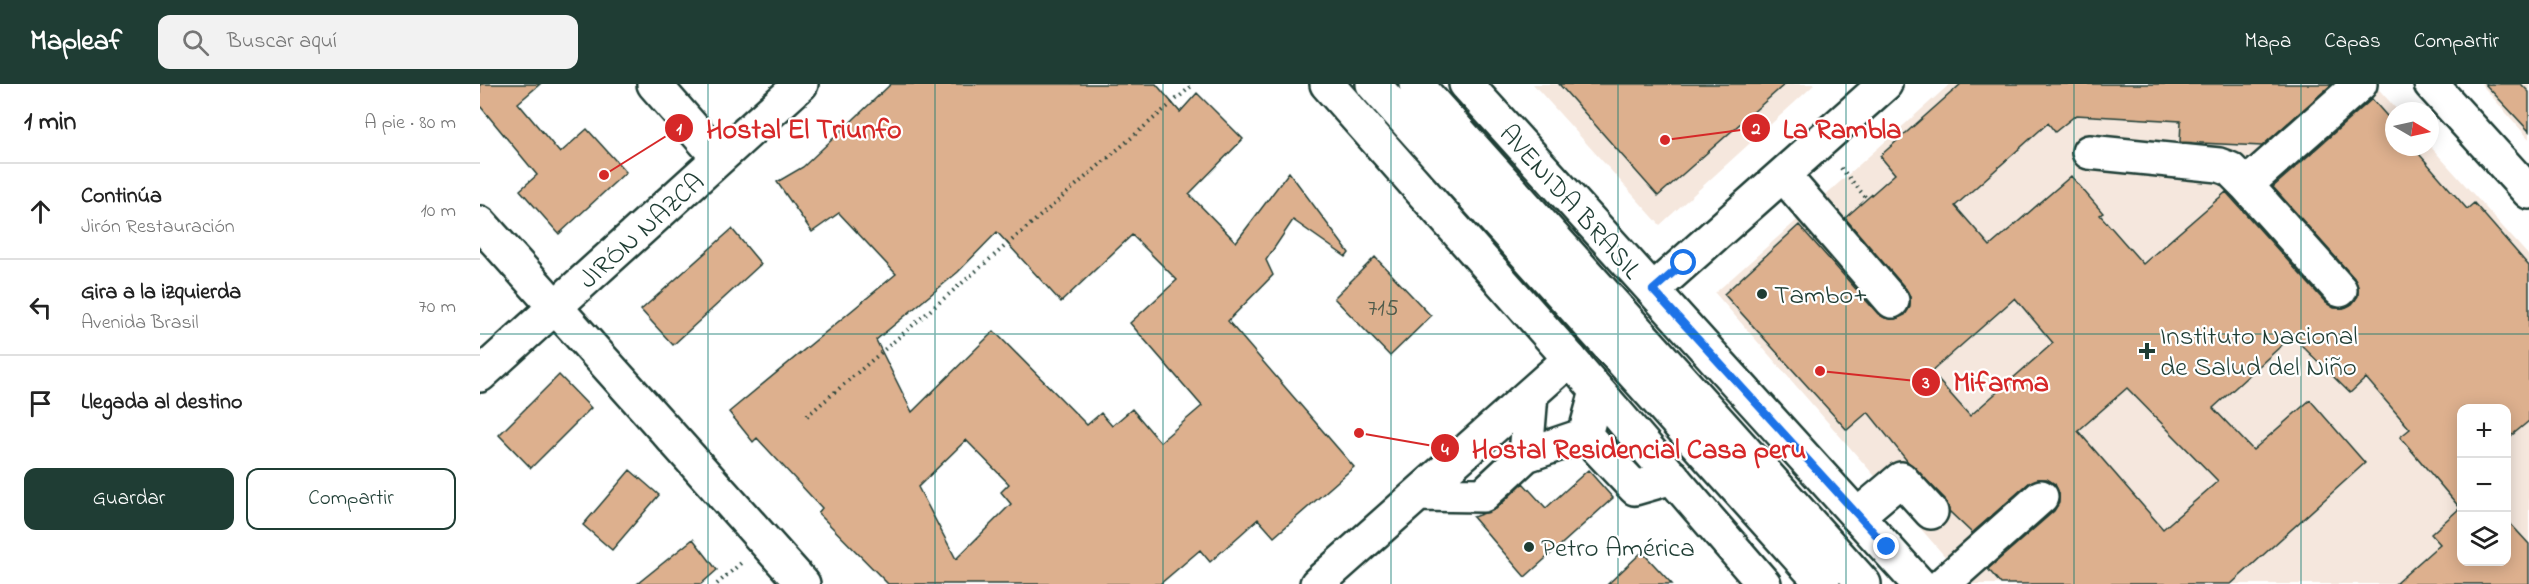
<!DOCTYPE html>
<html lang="es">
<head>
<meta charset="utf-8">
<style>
	:root { --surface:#fff; --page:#f2f2f2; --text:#222; --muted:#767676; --line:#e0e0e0; --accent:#1f3d34 }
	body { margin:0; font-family:"Indie Flower",sans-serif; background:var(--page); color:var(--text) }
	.controls { position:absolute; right:18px; bottom:18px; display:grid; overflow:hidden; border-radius:12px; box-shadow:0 3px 15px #0003 }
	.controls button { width:54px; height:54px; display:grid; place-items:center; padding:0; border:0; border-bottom:2px solid var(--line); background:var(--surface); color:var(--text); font:30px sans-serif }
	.compass { position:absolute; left:1905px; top:18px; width:54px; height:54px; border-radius:50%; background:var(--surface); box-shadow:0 3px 15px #0003; rotate:99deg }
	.stop { position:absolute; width:18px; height:18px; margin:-14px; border:4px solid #1a73e8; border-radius:50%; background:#fff }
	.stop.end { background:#1a73e8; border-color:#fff; box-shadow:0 2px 6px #0008 }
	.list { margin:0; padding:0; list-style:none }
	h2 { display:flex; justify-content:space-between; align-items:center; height:78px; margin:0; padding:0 24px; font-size:26px }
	h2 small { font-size:20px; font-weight:400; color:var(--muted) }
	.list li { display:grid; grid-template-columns:39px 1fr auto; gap:18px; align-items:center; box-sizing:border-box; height:96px; padding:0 24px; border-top:2px solid var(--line) }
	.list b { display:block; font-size:22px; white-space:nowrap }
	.list p { margin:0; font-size:20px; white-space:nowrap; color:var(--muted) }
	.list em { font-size:20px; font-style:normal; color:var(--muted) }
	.actions { display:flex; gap:12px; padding:18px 24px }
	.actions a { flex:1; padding:14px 0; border:2px solid var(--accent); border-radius:12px; text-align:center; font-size:21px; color:var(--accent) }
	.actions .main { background:var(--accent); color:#fff }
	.icon { flex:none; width:33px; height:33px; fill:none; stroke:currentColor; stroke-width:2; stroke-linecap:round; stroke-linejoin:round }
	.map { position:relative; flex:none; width:2049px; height:500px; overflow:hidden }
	header { display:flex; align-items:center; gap:36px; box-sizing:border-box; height:84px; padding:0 30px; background:var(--accent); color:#fff }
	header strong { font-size:28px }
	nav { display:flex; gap:33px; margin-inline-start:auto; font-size:21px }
	.search { width:420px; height:54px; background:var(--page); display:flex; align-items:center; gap:15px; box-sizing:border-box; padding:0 21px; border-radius:12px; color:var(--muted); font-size:22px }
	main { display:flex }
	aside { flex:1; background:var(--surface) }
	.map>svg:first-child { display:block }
	.built { fill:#f5e7dd; fill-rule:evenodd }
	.building { fill:#ddb08e; stroke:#1f3d34; stroke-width:1.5; fill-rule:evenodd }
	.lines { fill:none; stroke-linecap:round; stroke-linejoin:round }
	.minor-casing { stroke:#1f3d34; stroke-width:38 }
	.major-casing { stroke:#1f3d34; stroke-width:38 }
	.path { stroke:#1f3d34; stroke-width:4; stroke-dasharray:1.5 4.5; stroke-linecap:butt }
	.minor { stroke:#fff; stroke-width:33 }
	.major { stroke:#fff; stroke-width:33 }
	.route { stroke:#1a73e8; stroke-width:8 }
	.grid { fill:none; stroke:#0f766e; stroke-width:1.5; stroke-opacity:0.55 }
	.poi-dot { fill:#1f3d34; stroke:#fff; stroke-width:2 }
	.labels { text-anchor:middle; stroke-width:4.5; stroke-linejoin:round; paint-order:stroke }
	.number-label { font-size:24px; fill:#4e5a4a }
	.street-label { font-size:27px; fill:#1f3d34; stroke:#fff }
	.poi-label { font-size:27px; fill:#1f3d34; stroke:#fff; text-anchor:start }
	.leader { fill:none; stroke:#d62828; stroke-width:2 }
	.callout-dot { fill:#d62828; stroke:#fff; stroke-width:2 }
	.mark-label { font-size:18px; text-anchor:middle; font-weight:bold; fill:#fff }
	.callout-label { font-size:28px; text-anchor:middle; font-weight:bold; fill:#d62828; stroke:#fff; stroke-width:4.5; stroke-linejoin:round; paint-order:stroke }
</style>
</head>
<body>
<header>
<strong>Mapleaf</strong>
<div class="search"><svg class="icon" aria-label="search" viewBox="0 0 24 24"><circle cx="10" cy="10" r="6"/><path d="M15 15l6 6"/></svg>Buscar aquí</div>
<nav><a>Mapa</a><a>Capas</a><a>Compartir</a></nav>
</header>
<main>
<aside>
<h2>1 min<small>A pie · 80 m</small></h2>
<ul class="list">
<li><svg class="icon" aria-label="ahead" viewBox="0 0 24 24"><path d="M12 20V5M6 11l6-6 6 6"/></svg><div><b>Continúa</b><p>Jirón Restauración</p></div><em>10 m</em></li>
<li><svg class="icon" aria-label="left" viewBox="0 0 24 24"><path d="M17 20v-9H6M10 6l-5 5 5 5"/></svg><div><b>Gira a la izquierda</b><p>Avenida Brasil</p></div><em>70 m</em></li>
<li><svg class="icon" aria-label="arrive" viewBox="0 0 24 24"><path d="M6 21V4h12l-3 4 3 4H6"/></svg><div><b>Llegada al destino</b></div></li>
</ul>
<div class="actions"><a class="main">Guardar</a><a>Compartir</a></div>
</aside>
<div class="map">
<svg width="2049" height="500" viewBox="0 0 2049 500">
	<rect width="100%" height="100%" fill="#fff"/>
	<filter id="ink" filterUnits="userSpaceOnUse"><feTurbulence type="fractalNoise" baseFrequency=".0167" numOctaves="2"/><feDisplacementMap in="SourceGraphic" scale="12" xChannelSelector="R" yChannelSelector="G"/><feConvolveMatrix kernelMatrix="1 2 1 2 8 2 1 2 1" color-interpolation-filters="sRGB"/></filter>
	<g filter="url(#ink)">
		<path class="built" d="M1053,0h282l-155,141z
			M1470,0h424l24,27h-4v36l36,-1 99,110v328h-560l-254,-291zM1982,324h44v154h-44z
			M2001,0h48v55z"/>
		<path class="building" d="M0,0h60l-22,19 42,50 27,-24 39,43 -67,62 -39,-44 17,-15 -57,-69z
			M411,0h265l24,28 17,-19 46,46 -54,55 47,48 53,-70 60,81 -3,4 -53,-37 -27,40 7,15 -45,46 126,146 -80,70 -16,-18 -48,43 -10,-12 -40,34h-272l-70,-71 4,-5 -65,-70 -4,4 -24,-30 167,-138 -57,-61 -27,19 -35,-50 26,-15zM517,148l64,70 71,-67 45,45 -47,43 72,83 -42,36 -28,-33 -20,17 -11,-13 -14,12 -93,-94 -82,81 -36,-72 82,-68zM486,356l43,44 -8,8 10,12 -55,55 -38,-72z
			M1079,0h226l-127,112z
			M1481,0h371l-70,62 -82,-4 1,-21 -105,-6 -21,17 -7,-9 -93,83 35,40 81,-70 32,37 -3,2 43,49 83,-72 100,111 8,5h9l9,-4 6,-8v-9l-4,-9 -81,-91 99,-88 22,25v23h19l54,62 7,-6 55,63v155l-23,19v-32h-44v153h44v-42l23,25v40h-134l45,-40 -9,-10 29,-26 -60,-71 10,-8 -44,-51 -16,15 -58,-57 -79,72 40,42 57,-50 55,63 -134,121h-230l-13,-15 66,-58 5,-8v-9l-4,-10 -8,-5h-9l-9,4 -57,50 -23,-22 -4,-12 -37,-37 -40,-50 -21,18 -123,-136 75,-69 79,89 7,4 10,1 10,-4 5,-8v-10l-4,-8 -61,-71 50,-44 -15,-18zM1535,214l38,45 -83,73 -39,-44zM1647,304l91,93 -55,48 -85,-98z
			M2005,0h36l8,8v39z
			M252,145l29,35 -88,81 -32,-35z
			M895,173l56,59 -41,40 -56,-58z
			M79,291l32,33 -60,60 -32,-33z
			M150,386l29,25 -47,55 -29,-25z
			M1108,386l25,28 -88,79 -52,-60 23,-8 27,-26 23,25z
			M213,455l24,31 -16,14h-64z
			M1162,468l30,32h-64z"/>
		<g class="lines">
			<g class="minor-casing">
				<path id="minor" d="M174,0l65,74
					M893,0l450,500
					M936,0l448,500
					M1951,0l98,108
					M1609,68l130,13 11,4 16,16 114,-101
					M1303,91l109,126
					M1766,101l94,105
					M1173,206l232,-206
					M0,291l321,-291
					M1117,307l-12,44 50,53 38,-11
					M1046,371l59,-20
					M938,410l65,1 43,-40 5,-61
					M1377,432l44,-37 30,33
					M837,500l253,-225
					M1463,500l98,-87"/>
			</g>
			<g class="major-casing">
				<path id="major" d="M847,0l243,275 194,225
					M986,0l453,500
					M0,139l323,361"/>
			</g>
			<path class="path" d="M1361,84l26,31
				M327,332l387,-332
				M237,500l24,-21"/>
			<use href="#minor" class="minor"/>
			<use href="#major" class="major"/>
		</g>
	</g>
	<g class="lines" filter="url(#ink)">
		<path class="route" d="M1204,179l-31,27 234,257"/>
	</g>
	<path class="grid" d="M228,0v500M455,0v500M683,0v500M911,0v500M1138,0v500M1366,0v500M1594,0v500M1821,0v500M0,250h2049"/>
	<g class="poi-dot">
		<circle cx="1282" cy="210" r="6"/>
		<path d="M1664 258h6v6h6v6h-6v6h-6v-6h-6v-6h6z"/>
		<circle cx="1049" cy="463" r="6"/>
	</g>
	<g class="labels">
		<g class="number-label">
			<text x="903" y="231">715</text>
		</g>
		<g class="street-label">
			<text transform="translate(1091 117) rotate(48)" y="9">AVENIDA BRASIL</text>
			<text transform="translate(161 146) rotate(-42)" y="9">JIRÓN NAZCA</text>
		</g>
		<g class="poi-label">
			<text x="1294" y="219">Tambo+</text>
			<text x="1680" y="260">Instituto Nacional<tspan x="1680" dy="31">de Salud del Niño</tspan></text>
			<text x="1061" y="472">Petro América</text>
		</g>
	</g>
	<path class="leader" d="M124 91L199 44M1185 56L1276 44M1340 287L1446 298M879 349L965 364"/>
	<g class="callout-dot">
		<circle cx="124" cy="91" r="6"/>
		<circle cx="1185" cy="56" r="6"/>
		<circle cx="1340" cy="287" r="6"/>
		<circle cx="879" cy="349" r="6"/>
		<circle cx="199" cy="44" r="15"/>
		<circle cx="1276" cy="44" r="15"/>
		<circle cx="1446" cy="298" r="15"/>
		<circle cx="965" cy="364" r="15"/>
	</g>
	<g class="mark-label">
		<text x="199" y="50">1</text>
		<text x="1276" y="50">2</text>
		<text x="1446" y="304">3</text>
		<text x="965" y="371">4</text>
	</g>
	<g class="callout-label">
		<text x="324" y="54">Hostal El Triunfo</text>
		<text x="1362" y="54">La Rambla</text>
		<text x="1521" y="307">Mifarma</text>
		<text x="1159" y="374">Hostal Residencial Casa peru</text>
	</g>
</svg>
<div class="controls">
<button>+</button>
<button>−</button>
<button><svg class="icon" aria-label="layers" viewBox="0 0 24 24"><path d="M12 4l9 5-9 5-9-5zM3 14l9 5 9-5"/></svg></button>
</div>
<svg class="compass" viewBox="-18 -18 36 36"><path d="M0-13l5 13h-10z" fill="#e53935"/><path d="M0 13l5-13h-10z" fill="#767676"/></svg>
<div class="stop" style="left:1204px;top:179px"></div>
<div class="stop end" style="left:1407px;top:463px"></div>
</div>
</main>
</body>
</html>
